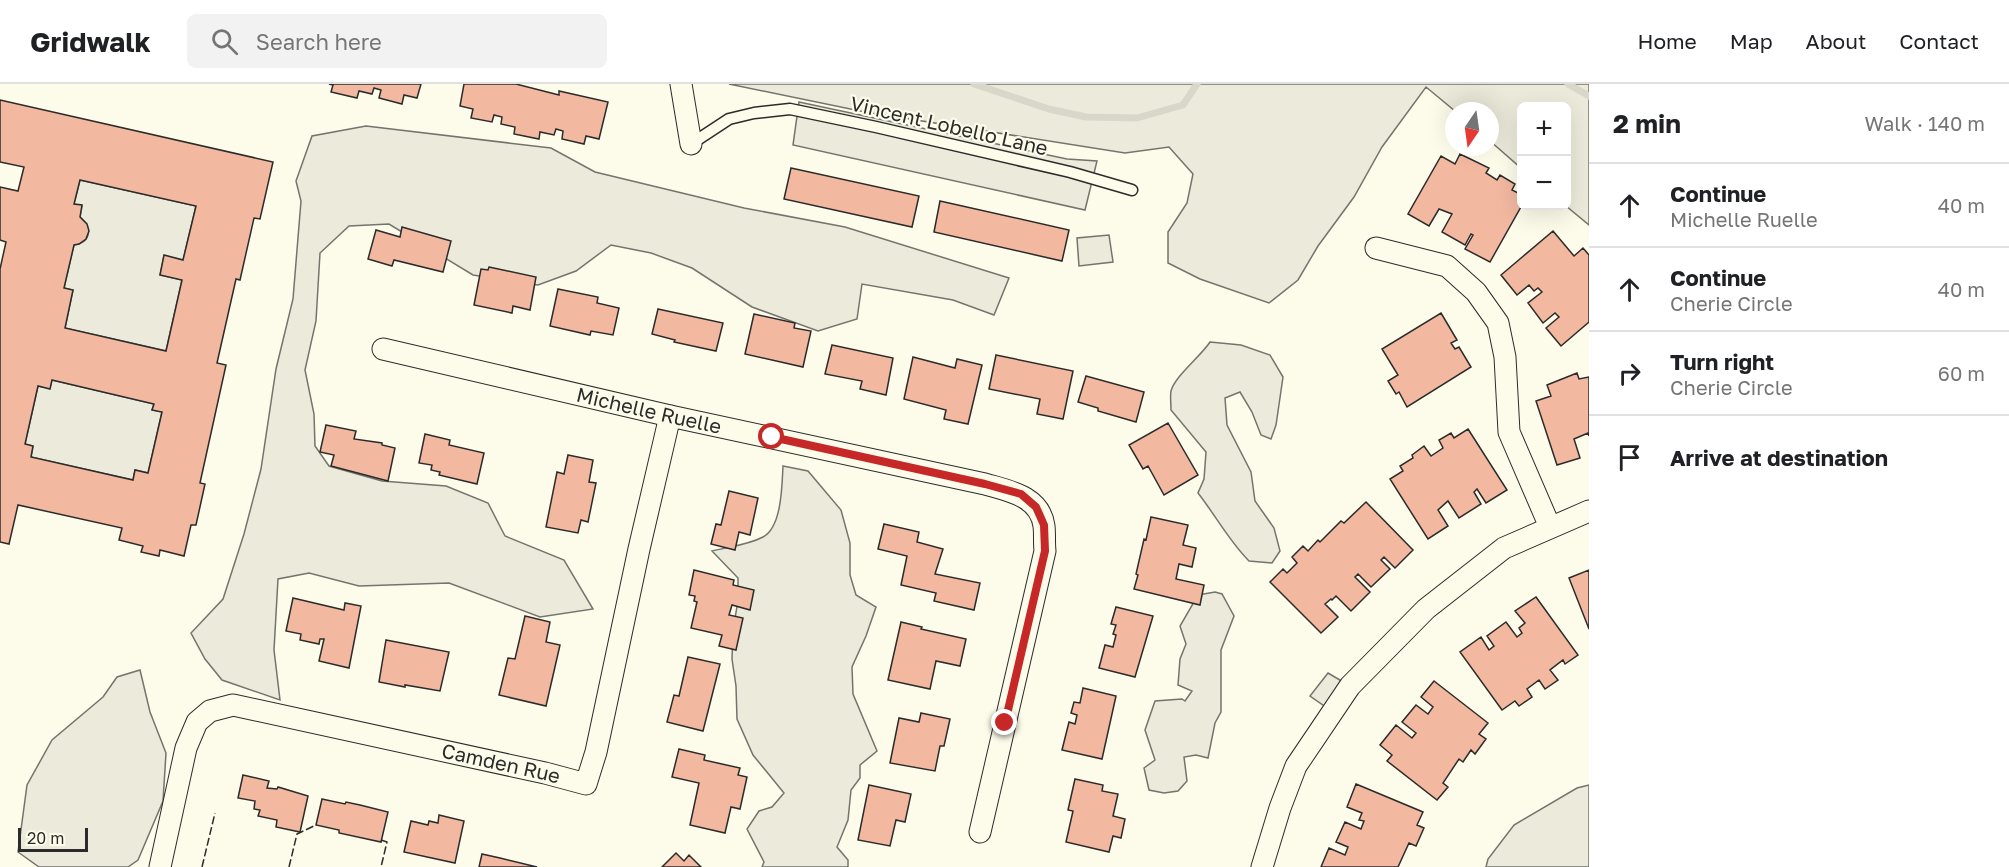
<!DOCTYPE html>
<html lang="en">
<head>
<meta charset="utf-8">
<style>
	:root { --surface:#fff; --page:#f2f2f2; --text:#202124; --muted:#757577; --line:#e0e0e0 }
	body { margin:0; font-family:"Golos Text",sans-serif; background:var(--page); color:var(--text) }
	.controls { position:absolute; right:18px; top:18px; display:grid; overflow:hidden; border-radius:9px; box-shadow:0 6px 24px #0002 }
	.controls button { width:54px; height:54px; display:grid; place-items:center; padding:0; border:0; border-bottom:2px solid var(--line); background:var(--surface); color:var(--text); font:30px sans-serif }
	.compass { position:absolute; left:1445px; top:18px; width:54px; height:54px; border-radius:50%; background:var(--surface); box-shadow:0 6px 24px #0002; rotate:193deg }
	.scale { position:absolute; left:18px; bottom:15px; width:70px; box-sizing:border-box; padding-left:6px; border:3px solid #2b2b2b; border-top:0; font-size:16px; line-height:21px; white-space:nowrap; color:#2b2b2b; -webkit-text-stroke:4px #fdfbea; paint-order:stroke }
	.stop { position:absolute; width:18px; height:18px; margin:-14px; border:4px solid #c62828; border-radius:50%; background:#fff }
	.stop.end { background:#c62828; border-color:#fff; box-shadow:0 2px 6px #0008 }
	.list { margin:0; padding:0; list-style:none }
	h2 { display:flex; justify-content:space-between; align-items:center; height:78px; margin:0; padding:0 24px; font-size:26px }
	h2 small { font-size:20px; font-weight:400; color:var(--muted) }
	.list li { display:grid; grid-template-columns:39px 1fr auto; gap:18px; align-items:center; box-sizing:border-box; height:84px; padding:0 24px; border-top:2px solid var(--line) }
	.list b { display:block; font-size:22px; white-space:nowrap }
	.list p { margin:0; font-size:20px; white-space:nowrap; color:var(--muted) }
	.list em { font-size:20px; font-style:normal; color:var(--muted) }
	.icon { flex:none; width:33px; height:33px; fill:none; stroke:currentColor; stroke-width:2; stroke-linecap:round; stroke-linejoin:round }
	.map { position:relative; flex:none; width:1589px; height:783px; overflow:hidden }
	header { display:flex; align-items:center; gap:36px; box-sizing:border-box; height:84px; padding:0 30px; background:var(--surface); border-bottom:2px solid var(--line) }
	header strong { font-size:28px }
	nav { display:flex; gap:33px; margin-inline-start:auto; font-size:21px }
	.search { width:420px; height:54px; background:var(--page); display:flex; align-items:center; gap:15px; box-sizing:border-box; padding:0 21px; border-radius:9px; color:var(--muted); font-size:22px }
	main { display:flex }
	aside { flex:1; background:var(--surface) }
	.map>svg:first-child { display:block }
	.green { fill:#ecebdb; stroke:#74746e; stroke-width:1.5 }
	.parking { fill:#eceadb; stroke:#74746e; stroke-width:1.5 }
	.lines { fill:none; stroke-linecap:round; stroke-linejoin:round }
	.stream { stroke:#d8d7c9; stroke-width:7 }
	.building { fill:#f2b8a0; stroke:#2b2b2b; stroke-width:1.5; fill-rule:evenodd }
	.service-casing { stroke:#2b2b2b; stroke-width:13 }
	.minor-casing { stroke:#2b2b2b; stroke-width:23 }
	.service { stroke:#fdfbea; stroke-width:10 }
	.minor { stroke:#fdfbea; stroke-width:21 }
	.fence { stroke:#2b2b2b; stroke-width:1.5; stroke-dasharray:8 3; stroke-linecap:butt }
	.route { stroke:#c62828; stroke-width:8 }
	.labels { text-anchor:middle; stroke-width:4.5; stroke-linejoin:round; paint-order:stroke }
	.street-label { font-size:20px; fill:#2b2b2b; stroke:#fdfbea }
</style>
</head>
<body>
<header>
<strong>Gridwalk</strong>
<div class="search"><svg class="icon" aria-label="search" viewBox="0 0 24 24"><circle cx="10" cy="10" r="6"/><path d="M15 15l6 6"/></svg>Search here</div>
<nav><a>Home</a><a>Map</a><a>About</a><a>Contact</a></nav>
</header>
<main>
<div class="map">
<svg width="1589" height="783" viewBox="0 0 1589 783">
	<rect width="100%" height="100%" fill="#fdfbea"/>
	<path class="green" d="M729,0h860v141l-23,-19v-100h-44l-1,62 -31,-27v-30h-35l-29,-24 -44,60 -28,50 -36,49 -20,34 -29,23 -69,-24 -32,-16v-31l19,-29 6,-29 -24,-27 -44,6 -260,-41z
		M366,42l185,22 44,24 149,36 101,19 164,51 -15,37 -41,-15 -91,-16 -5,35 -39,12 -66,-24 -60,-39 -41,-15 -40,-8 -35,26 -38,14 -65,-10 -84,-51 -40,2 -29,27 -4,68 -11,49 9,44 1,32 14,20 53,15 64,5 42,17 17,33 59,24 29,49 -53,8 -91,-34 -90,3 -50,-13 -31,6 -4,71 6,50 -58,-20 -17,-21 -14,-26 32,-34 21,-65 17,-65 15,-100 17,-70 8,-98 -5,-20 16,-45z
		M80,96l116,26 -13,54 -19,-4 -4,19 22,5 -16,71 -101,-23 8,-38 -9,-2 10,-43c18,-3 18,-18 6,-28l2,-11 -8,-2z
		M1109,151l4,27 -34,4 -2,-28z
		M1210,258l31,3 29,10 13,22 -7,48 -5,14 -10,-4 -9,-23 -12,-20 -15,6 2,27 24,47 4,29 19,27 6,23 -8,12 -23,-2c-20,-20 -33,-45 -51,-68l6,-14 2,-27 -35,-42c0,-6 -1,-14 0,-19 4,-15 30,-35 39,-49z
		M52,296l102,24 -2,6 10,2 -14,61 -13,-3 -2,10 -102,-23 2,-11 -8,-2 13,-58 12,2z
		M783,382l25,5 33,39 9,33v32l6,20 20,12 -10,29 -14,31 1,27 24,57 -17,14v13l-9,12 -3,30 -11,27 11,13v7h-86l2,-5 -17,-33 12,-18 13,-4 12,-14 -31,-38 -16,-36 -1,-33 -4,-27 1,-28 5,-31v-22l-26,-27c16,-4 36,-6 51,-14 19,-10 19,-52 20,-71z
		M1215,508l7,2 12,22 -13,34v62l-6,11 -7,35 -12,-3 -12,2 3,24 -9,10 -14,2 -15,-3 -5,-22 11,-8 -10,-30 10,-29 27,-2 3,2 7,-10 -14,-6 2,-26 6,-15 -6,-18 18,-31z
		M140,586l10,42 16,41 -3,48 -25,59 -10,7h-89l-21,-15 9,-67 25,-45 51,-43 14,-20z
		M1589,701v82h-103l2,-8 26,-34 63,-37z"/>
	<path class="parking" d="M799,18l268,57 30,2 -12,49 -292,-65z
		M1328,589l22,13 -17,26 -23,-16z"/>
	<g class="lines">
		<path class="stream" d="M974,0l75,25 37,8 51,1 46,-13 14,-21
			M1568,0l21,12"/>
	</g>
	<path class="building" d="M329,0h92l-4,14 -13,-3 -2,9 -23,-6 2,-8 -7,-2 -2,6 -13,-3 -2,7 -26,-6 2,-7z
		M464,0h52l43,11v-4l49,11 -9,37 -13,-3 -2,8 -22,-5 1,-8 -7,-2 -2,6 -14,-3 -1,7 -25,-5 1,-7 -14,-3 1,-7 -8,-2 -2,7 -21,-4 2,-9 -13,-3z
		M0,16l273,62 -13,57 -6,-1 -14,62 -4,-1 -19,84 9,2 -26,118 5,1 -9,41h-5l-7,31 -24,-6 -1,6 -18,-4 2,-6 -24,-6 3,-12 -104,-23 -9,39 -9,-2v-273l6,-27 -6,-2v-53l18,4 6,-24 -24,-5zM80,96l116,26 -13,54 -19,-5 -4,20 22,5 -16,71 -101,-23 8,-38 -9,-2 10,-43 5,-1 7,-5 3,-8 -2,-7 -7,-7 2,-12 -8,-1zM52,296l102,24 -2,6 10,2 -14,61 -13,-3 -2,10 -102,-23 2,-11 -8,-2 13,-58 12,3z
		M1460,70l29,14 -3,5 11,7 3,-5 15,9 -3,6 10,5v10l-32,57 -25,-13 8,-14 -2,-1 -6,11 -23,-13 10,-18 -13,-5 -10,17 -21,-12 33,-58 14,8z
		M791,84l128,28 -7,31 -128,-28z
		M940,117l129,29 -7,31 -128,-29z
		M402,143l49,14 -8,31 -49,-12 -2,6 -24,-7 8,-29 24,7z
		M1553,147l21,25 9,-8 6,7v67l-28,24 -15,-18 13,-11 -4,-4 -12,10 -15,-20 14,-11 -4,-4 -4,3 -5,-6 -12,10 -16,-20z
		M489,183l47,10 -6,33 -17,-4 -1,7 -38,-8 7,-36 7,1z
		M558,205l40,8 -1,6 22,5 -6,27 -22,-4 -1,4 -40,-9z
		M658,225l65,14 -7,28 -42,-9 1,-2 -23,-6z
		M1441,229l16,27 -6,3 4,6 4,-2 12,20 -64,40 -8,-15 -3,2 -8,-13 10,-6 -16,-26z
		M754,230l41,9 -1,5 17,3 -8,36 -58,-13z
		M832,261l61,13 -7,37 -26,-6 2,-8 -37,-7z
		M996,271l77,16 -10,48 -26,-5 3,-15 -51,-10z
		M913,273l42,11 2,-9 25,6 -14,59 -24,-5 2,-9 -42,-11z
		M1577,289l2,6 10,-2v59l-1,-3 -14,6 6,19 -23,7 -21,-64 15,-5 -4,-11z
		M1086,292l58,16 -8,30 -38,-11v-3l-20,-6z
		M1168,339l30,52 -34,20 -16,-29 -5,3 -14,-24z
		M326,341l30,6 -2,8 28,4v2l13,3 -7,33 -57,-15 3,-11 -14,-3z
		M1468,345l39,61 -21,13 -9,-14 -3,3 7,12 -22,14 -11,-17 -10,9 10,16 -20,13 -38,-60 13,-8 -3,-5 13,-8 -1,-3 12,-9 7,10 12,-8 -4,-8 12,-7 3,5z
		M425,350l25,6 -1,5 35,8 -7,31 -38,-9 1,-3 -9,-2 1,-5 -13,-2z
		M568,371l25,5 -4,22 7,1 -8,39 -7,-2 -3,13 -32,-6 11,-55 7,2z
		M729,407l29,7 -8,37 -11,-3 -4,18 -24,-6 5,-20 5,1z
		M1366,418l47,48 -18,18 -11,-11 -3,3 9,9 -19,18 -13,-13 -3,3 15,15 -19,19 -15,-15 -4,4 -1,-1 -6,5 13,13 -17,16 -51,-51 13,-13 4,4 10,-10 -5,-6 11,-11 5,5 10,-11 2,2 21,-21 3,2z
		M1151,433l37,8 -5,20 13,3 -4,19 -13,-3 -3,15 28,6 -4,20 -66,-16 4,-14 -2,-1 8,-35 2,1z
		M884,440l35,8 -2,10 26,7 -8,25 45,9 -6,27 -40,-9 2,-8 -35,-8 6,-29 -29,-7z
		M694,486l40,10 -1,5 21,5 -4,20 -18,-5 -3,10 14,3 -7,32 -17,-4 3,-11 -31,-7 6,-26 -3,-1 1,-5 -6,-1z
		M1589,486v59l-20,-51z
		M1536,513l42,58 -13,9 -2,-4 -13,10 8,10 -13,9 -6,-9 -12,9 5,8 -13,9 -4,-5 -13,9 -42,-58 21,-15 8,13 5,-4 -7,-10 19,-14 11,15 5,-4 -3,-5 6,-5 -10,-12z
		M293,514l51,12 1,-7 16,3 -12,62 -30,-7 5,-22h-4l-1,5 -19,-4 1,-6 -15,-3z
		M1116,523l37,9 -18,61 -36,-9 6,-23 8,2 3,-12 -3,-1 3,-9 -5,-1z
		M525,532l25,6 -4,20 14,3 -14,61 -47,-11 9,-37 7,1z
		M901,538l21,5 -1,2 45,10 -6,27 -24,-5 -6,28 -42,-9z
		M386,556l63,12 -9,39 -35,-6v2l-26,-5z
		M688,573l32,7 -17,67 -36,-9 7,-27 5,1z
		M1434,597l54,42 -9,11 7,5 -11,15 -4,-4 -8,12 -4,-3 -16,24 5,4 -11,13 -50,-39 5,-6 -12,-10 16,-20 16,13 4,-5 -14,-11 14,-17 12,9 5,-7 -12,-10z
		M1083,604l33,8 -14,63 -40,-9 7,-28 6,2 2,-9 -6,-2 3,-11 6,1z
		M921,629l29,6 -6,27h-4l-5,25 -45,-8 9,-45 20,4z
		M679,665l26,6 -1,5 36,8 -2,7 9,2 -7,32 -9,-2 -6,26 -35,-8 9,-42 -27,-6z
		M243,691l26,6 -2,7 10,1 1,-2 30,9 -8,36 -24,-5 1,-7 -19,-4 2,-6 -6,-1 1,-8 -17,-3z
		M1075,695l28,6 -1,6 16,3 -5,22 12,3 -4,19 -8,-2 -4,16 -43,-10 7,-31 -5,-1z
		M1356,700l67,28 -6,13 7,3 -8,18 -7,-3 -11,24h-77l8,-19 16,7 3,-8 -12,-5 9,-20 16,7 3,-8 -5,-1 3,-7 -15,-6z
		M869,701l42,9 -6,28 -9,-2 -6,26 -32,-6z
		M322,715l23,5 1,-2 14,3 28,7 -7,30 -42,-9v-3l-23,-5z
		M439,731l25,6 -9,42 -51,-11 7,-31 17,4 1,-4 9,2z
		M676,769l8,8 5,-6 12,12h-39z
		M482,770l18,4 37,9h-58z"/>
	<g class="lines">
		<g class="service-casing">
			<path id="service" d="M691,60l38,-25 25,-6 36,-4 86,18 194,45 62,18"/>
		</g>
		<g class="minor-casing">
			<g id="minor">
				<path d="M681,0l10,60"/>
				<path d="M1376,164l71,18 29,26 22,31 7,34 4,75 41,95"/>
				<path id="s1" d="M383,265l287,67 315,68c24,7 55,12 59,42 1,8 0,17 1,25l-65,281"/>
				<path id="s2" d="M160,783l26,-119 11,-26 13,-11 23,-6 312,68 41,11 10,-32 43,-203 31,-133"/>
				<path d="M1262,783l18,-59 16,-42 54,-80 76,-77 78,-61 85,-37"/>
			</g>
		</g>
		<use href="#service" class="service"/>
		<use href="#minor" class="minor"/>
		<path class="fence" d="M381,756l6,2 -6,25
			M202,783l13,-54
			M289,783l8,-33 19,-9"/>
	</g>
	<g class="lines">
		<path class="route" d="M772,353l213,47 36,10 15,13 8,18 1,26 -40,172"/>
	</g>
	<g class="labels">
		<g class="street-label">
			<text transform="translate(949 42) rotate(13)" y="7">Vincent Lobello Lane</text>
			<text dy="7" stroke="none"><textPath href="#s1" startOffset="273">Michelle Ruelle</textPath></text>
			<text dy="7" stroke="none"><textPath href="#s2" startOffset="465">Camden Rue</textPath></text>
		</g>
	</g>
</svg>
<div class="controls">
<button>+</button>
<button>−</button>
</div>
<svg class="compass" viewBox="-18 -18 36 36"><path d="M0-13l5 13h-10z" fill="#e53935"/><path d="M0 13l5-13h-10z" fill="#757577"/></svg>
<div class="scale">20 m</div>
<div class="stop" style="left:772px;top:353px"></div>
<div class="stop end" style="left:1005px;top:639px"></div>
</div>
<aside>
<h2>2 min<small>Walk · 140 m</small></h2>
<ul class="list">
<li><svg class="icon" aria-label="ahead" viewBox="0 0 24 24"><path d="M12 20V5M6 11l6-6 6 6"/></svg><div><b>Continue</b><p>Michelle Ruelle</p></div><em>40 m</em></li>
<li><svg class="icon" aria-label="ahead" viewBox="0 0 24 24"><path d="M12 20V5M6 11l6-6 6 6"/></svg><div><b>Continue</b><p>Cherie Circle</p></div><em>40 m</em></li>
<li><svg class="icon" aria-label="right" viewBox="0 0 24 24"><path d="M7 20v-9h11M14 6l5 5-5 5"/></svg><div><b>Turn right</b><p>Cherie Circle</p></div><em>60 m</em></li>
<li><svg class="icon" aria-label="arrive" viewBox="0 0 24 24"><path d="M6 21V4h12l-3 4 3 4H6"/></svg><div><b>Arrive at destination</b></div></li>
</ul>
</aside>
</main>
</body>
</html>
